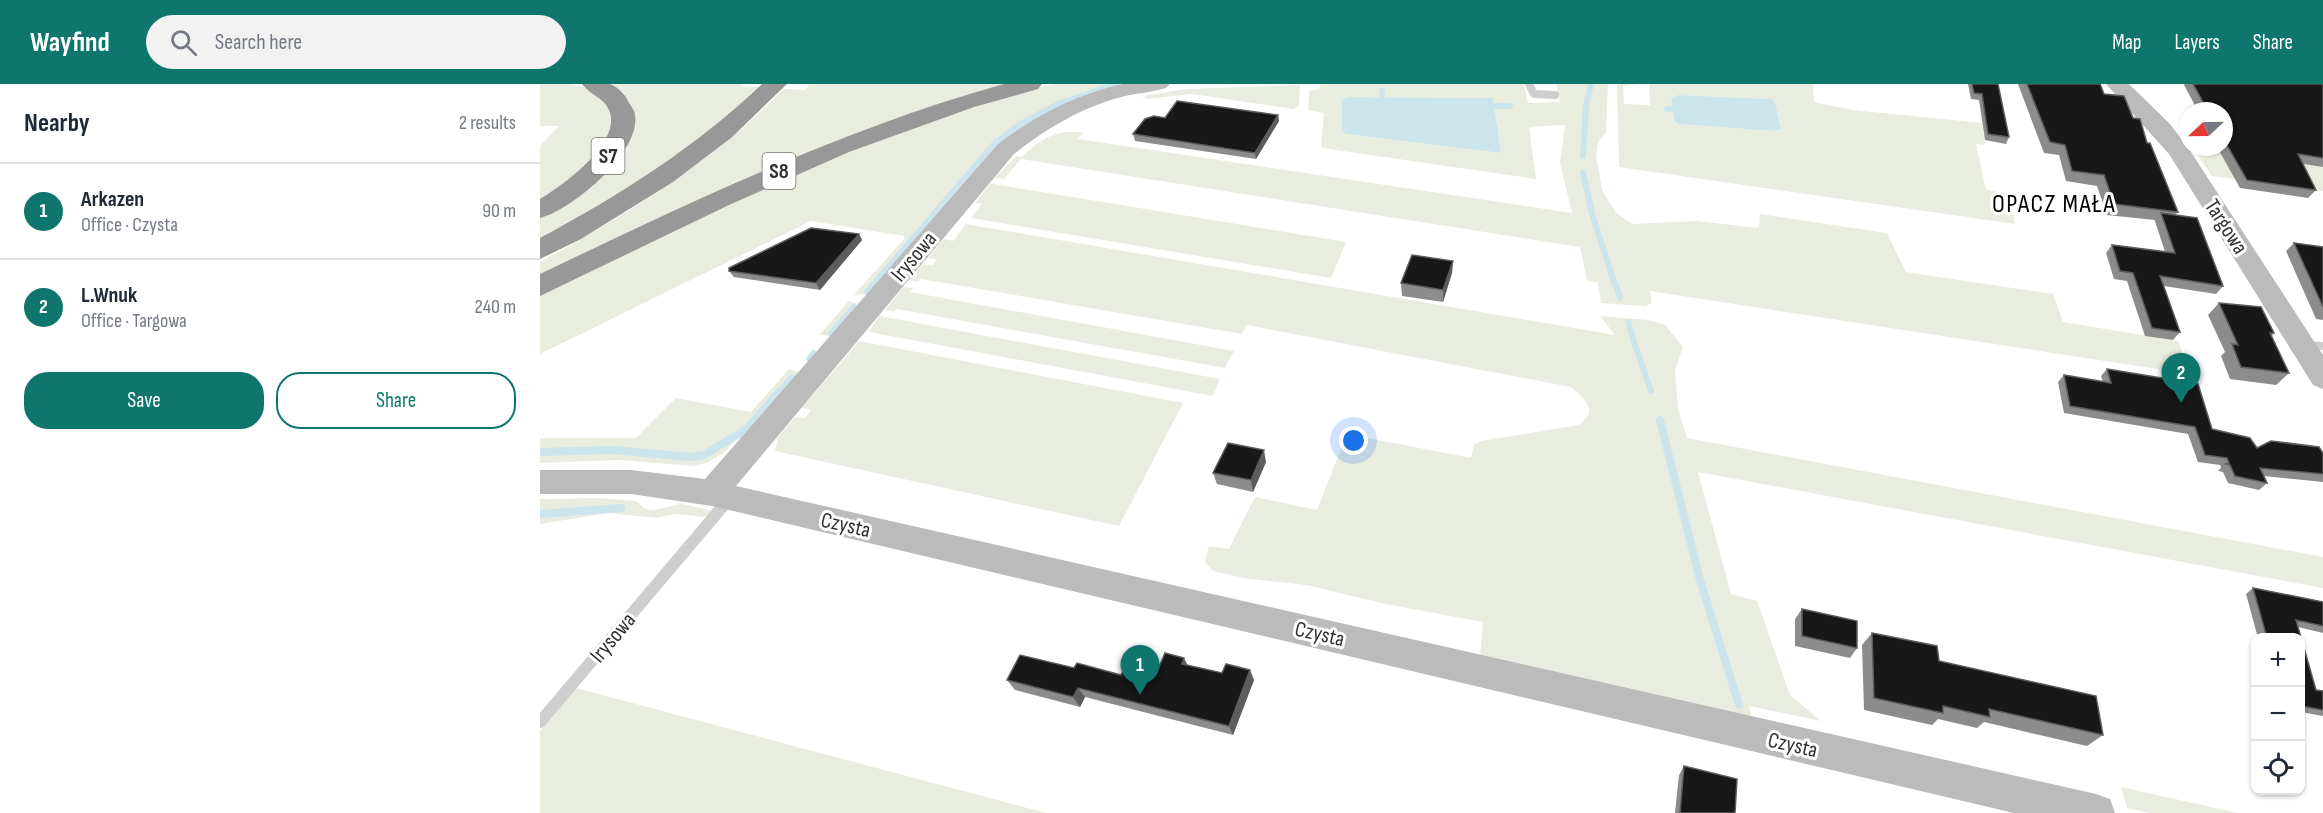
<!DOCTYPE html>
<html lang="en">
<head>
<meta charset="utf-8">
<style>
	:root { --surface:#fff; --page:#f2f2f3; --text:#1f2937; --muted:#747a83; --line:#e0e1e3; --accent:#0f766e }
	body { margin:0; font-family:"Sofia Sans Condensed",sans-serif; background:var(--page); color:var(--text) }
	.controls { position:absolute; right:18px; bottom:18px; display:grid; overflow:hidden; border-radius:12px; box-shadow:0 2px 4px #0004 }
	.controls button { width:54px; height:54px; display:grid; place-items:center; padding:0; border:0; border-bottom:2px solid var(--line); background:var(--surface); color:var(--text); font:30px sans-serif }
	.compass { position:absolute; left:1639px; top:18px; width:54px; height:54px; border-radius:50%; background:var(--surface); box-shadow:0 2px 4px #0004; rotate:248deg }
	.you { position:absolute; left:814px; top:357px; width:21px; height:21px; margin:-15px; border:4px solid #fff; border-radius:50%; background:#1a73e8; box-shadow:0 0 0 9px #1a73e833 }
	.badge { display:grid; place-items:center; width:39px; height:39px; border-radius:50%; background:var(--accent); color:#fff; font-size:20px; font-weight:700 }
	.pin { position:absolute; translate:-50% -50px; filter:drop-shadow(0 2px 3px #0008) }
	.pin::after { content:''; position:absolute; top:32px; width:21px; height:18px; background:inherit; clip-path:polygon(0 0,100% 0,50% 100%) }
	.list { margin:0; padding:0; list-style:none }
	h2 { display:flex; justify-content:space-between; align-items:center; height:78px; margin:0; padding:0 24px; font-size:26px }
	h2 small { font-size:20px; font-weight:400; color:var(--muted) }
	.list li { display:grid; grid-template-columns:39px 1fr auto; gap:18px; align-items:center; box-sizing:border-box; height:96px; padding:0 24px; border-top:2px solid var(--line) }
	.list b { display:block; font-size:22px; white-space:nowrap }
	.list p { margin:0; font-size:20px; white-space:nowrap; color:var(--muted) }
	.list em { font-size:20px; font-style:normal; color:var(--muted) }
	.actions { display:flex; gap:12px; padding:18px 24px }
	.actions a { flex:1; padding:14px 0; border:2px solid var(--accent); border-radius:24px; text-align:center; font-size:21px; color:var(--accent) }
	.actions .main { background:var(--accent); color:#fff }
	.icon { flex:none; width:33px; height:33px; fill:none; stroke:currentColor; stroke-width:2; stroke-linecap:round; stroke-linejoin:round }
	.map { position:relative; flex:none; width:1783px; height:729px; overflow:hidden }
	header { display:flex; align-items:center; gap:36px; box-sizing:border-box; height:84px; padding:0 30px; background:var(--accent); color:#fff }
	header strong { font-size:28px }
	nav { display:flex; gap:33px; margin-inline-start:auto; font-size:21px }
	.search { width:420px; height:54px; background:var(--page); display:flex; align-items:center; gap:15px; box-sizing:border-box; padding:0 21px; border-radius:33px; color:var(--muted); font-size:22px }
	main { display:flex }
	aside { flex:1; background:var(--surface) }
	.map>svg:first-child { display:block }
	.green { fill:#e9eddf; fill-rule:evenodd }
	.water { fill:#cce4ec }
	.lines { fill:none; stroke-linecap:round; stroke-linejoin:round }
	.stream-far1 { stroke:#cce4ec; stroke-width:6 }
	.stream { stroke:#cce4ec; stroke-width:8 }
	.lane-far1 { stroke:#cecece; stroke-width:8 }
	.lane { stroke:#cecece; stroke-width:12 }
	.secondary { fill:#bbb; fill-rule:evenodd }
	.highway { fill:#989898; fill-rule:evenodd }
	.wall { fill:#8c8c8c }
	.shaded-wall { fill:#5d5d5d }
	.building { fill:#181818; stroke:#5d5d5d; stroke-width:1.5 }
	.labels { text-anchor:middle; stroke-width:6; stroke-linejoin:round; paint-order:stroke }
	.shield { fill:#fff; stroke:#6f6f6f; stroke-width:1.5 }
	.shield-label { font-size:21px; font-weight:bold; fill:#313131 }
	.street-label { font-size:22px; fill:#313131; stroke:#fff }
	.quarter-label { font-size:26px; letter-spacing:1.5px; fill:#000; stroke:#fff }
</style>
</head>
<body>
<header>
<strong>Wayfind</strong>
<div class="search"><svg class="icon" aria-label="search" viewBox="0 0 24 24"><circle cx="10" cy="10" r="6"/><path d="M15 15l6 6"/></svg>Search here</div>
<nav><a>Map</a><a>Layers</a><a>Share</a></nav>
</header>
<main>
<aside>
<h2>Nearby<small>2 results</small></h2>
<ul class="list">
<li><span class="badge">1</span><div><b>Arkazen</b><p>Office · Czysta</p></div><em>90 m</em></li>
<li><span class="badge">2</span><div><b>L.Wnuk</b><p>Office · Targowa</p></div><em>240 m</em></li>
</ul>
<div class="actions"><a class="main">Save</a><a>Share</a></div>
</aside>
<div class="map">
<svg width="1783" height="729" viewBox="0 0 1783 729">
	<rect width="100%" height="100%" fill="#fff"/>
	<path class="green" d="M0,0c10,0 22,0 32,0 48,10 47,48 19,79 -14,15 -35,27 -51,40v-57l19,-20h-19z
		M72,0h132l-3,2 20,1 -76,66 -145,89v-25l6,-4 87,-102 -9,-18z
		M269,0h205l-48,13 -426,183v-18c88,-48 174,-102 244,-173l22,1z
		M513,0h80l-79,27 -182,182 -18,2 50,-56v-3l-93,-15 -271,133v-60c166,-81 332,-170 513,-210z
		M781,0h203l4,19 32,-1 -4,-18h52l-2,49 -8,9 -2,13 6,35 14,23 17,11 63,-3 63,7 1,-14 127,19 19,39 147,22 10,28 115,19 12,33 -540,-83 2,12 -7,3 -44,-3 -3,-21 -11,-1 -7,-34 -559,-88 -17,20 -9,-1 21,-22 6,1c19,-18 34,-28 61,-24l-5,6 494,74 -12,-50 5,-38 -36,2 7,52 -207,-30 -8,-2 3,-34 -16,-3 1,-19 10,-2zM808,13l145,1 8,55 -155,-19 -4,-3v-31z
		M1077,0h20l-14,2 1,18 26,1 -1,-21h164l1,18 39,8 129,13 3,22 -9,-1 10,46 24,4 5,30 -396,-57zM1138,11l94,4 3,4 6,26 -9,2 -94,-7 -4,-3 -3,-23z
		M760,1l-1,20 -5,4 -102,-15 -46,5 -2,-3 41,-7z
		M1654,66l129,17v24l-111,-15z
		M451,99l8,2 347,57 -15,36 -360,-60 11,-14 -7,-1z
		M426,140l649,111 -15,-19 48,4 17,5 18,22 -8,23 3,39 9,29 636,119v31l-625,-116 33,122 26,7 33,94 31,26 -72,-15 4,15 -273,-63 3,-36 -97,-18 -80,-19 -62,-7 -31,-7 -8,-9 4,-16 20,3 26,-52 62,13 30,-76 124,24 3,-13 7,-4 98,-16c20,-15 6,-25 -8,-38l-324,-62 -5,9 -321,-55 -3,3 -9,-2 14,-16 10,1 4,-6 -9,-1 16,-19 9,2z
		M364,203l9,1 -3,4 324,59 -9,17 -328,-59 -3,2 -9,-1z
		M309,217l8,3 2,4 -24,28 -16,-1z
		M339,232l11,2 330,61 -7,17 -344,-64z
		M319,257l324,62 -64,123 -344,-75 3,-14 17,-20 10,1 6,-8 -9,-2z
		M249,285l9,3 2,5 -50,57 -15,6 -10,12 -19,11 -13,3 -74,-6 -79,3v-25h96l40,-40 75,14z
		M59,414l37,3 9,8 8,1 29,-6 31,7 -6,6 -32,-3 -18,4 -49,-5 -68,11v-25z
		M36,604l470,125h-506v-82z
		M1581,703l117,26h-88l-23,-5z"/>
	<path class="water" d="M1138,11l94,4 3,3 6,27 -9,2 -94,-7 -4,-3 -3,-23z
		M808,13l145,1 8,55 -155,-19 -4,-3v-31z"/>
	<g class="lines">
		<path class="stream-far1" d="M842,7v6
			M955,22h15
			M1127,25h5
			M1043,72l3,-50 5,-22
			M1043,89l10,44 22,68
			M1076,201l4,13
			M327,208l127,-148 28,-21 39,-20 55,-19
			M1088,238l5,16
			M291,250l23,-27
			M1093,255l18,52
			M269,275l5,-6
			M237,310l15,-17"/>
		<path class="stream" d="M1120,336l40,160 39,125
			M0,368l73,-2 77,7 14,-2 43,-26 31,-36
			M0,430l81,-6"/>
		<path class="lane-far1" d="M989,0l5,10 21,1
			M1763,261l20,1"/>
		<path class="lane" d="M0,638l189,-223"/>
		<path class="secondary" d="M583,0h47l-4,4c-13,4 -27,5 -41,8 -41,10 -78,32 -111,58l-278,332 1360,308 14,5 5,14h-101l-1302,-307 -81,-12h-91v-24h91l74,9 293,-335c38,-29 79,-50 125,-60z
			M1566,0h23l40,39 18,23 136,209v34l-10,-4 -144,-231z"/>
		<path class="highway" d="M42,0c8,0 20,0 28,0 8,3 16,11 19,19 2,3 6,8 6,12 6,37 -63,95 -95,103v-19c23,-14 79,-54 70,-86 -4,-15 -19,-17 -28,-29z
			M222,0h25l-56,54 -58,44 -92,57 -41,20v-21c80,-43 156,-91 222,-154z
			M464,0h38l-4,5 -64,18 -125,45 -120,53 -189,91v-22c151,-72 302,-145 464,-190z"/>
	</g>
	<path class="wall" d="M1428,0h30l11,53 -3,7 -21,-4 -6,-40 -8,-1z
		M1478,0h82l4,10 29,24 14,25 31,69 -3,3 48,71 -7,8 -52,-8 16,46 -7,8 -28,-4 -18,-55 -13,-2 -8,-26 6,-8 53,7 -10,-31v-1l-48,-5 -10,-29 -31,-5 -7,-26 -15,-2z
		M1645,0h138v83l-20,-3 13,26 -8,8 -68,-10 -23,-41h7v-36h-26l-14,-26z
		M738,31l1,6 -23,38 -121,-18 -2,-7 32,-16z
		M319,150l3,6 -42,50 -86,-13 -5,-6z
		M1754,159l29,4v73l-7,-1 -30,-68z
		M913,177l-1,12 -9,29 -41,-6 -1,-13z
		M1679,219l55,30 -2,3 17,37 -13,12 -46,-6 -9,-23 4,-4 -17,-37z
		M1567,285l105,60 45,19 66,26v8l-59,-6 3,7 -8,7 -31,-7 -5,-11 -5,-1 3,-3 -1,-3 -22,-3 -10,-28 -124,-21 -6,-31 6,-7 39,7 -2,-6z
		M726,378l-13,30 -36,-8 -4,-11z
		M1713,504l70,14v31l-25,-6 18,63 7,1v25l-22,-4v-74h-43l-12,-44z
		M1262,525l55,39 -7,10 -55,-12v-27z
		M1332,549l67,28 164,74 -16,11 -103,-24 -7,6 -39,-9 -6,6 -68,-15 -2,-65z
		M648,581l66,15 -21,55 -148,-38 -5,10 -65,-17 -8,-10 149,-6z
		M1144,682l51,47h-60l4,-38z"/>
	<path class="shaded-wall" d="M738,31l1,6 -23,38 -1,-6z
		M319,150l3,6 -42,50 -4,-7z
		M913,177l-1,12 -9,29v-12z
		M724,366l2,12 -13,30 -2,-12z
		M644,574l5,10 -7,-4z
		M710,586l4,10 -21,55 -4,-9z
		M538,604l7,9 -5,10 -7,-10z"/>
	<path class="building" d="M1432,0h26l11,53 -21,-3 -6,-40 -8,-1z
		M1487,0h73l4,10 20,2 9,22 7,1 7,24h3l28,69 -64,-8 -10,-29 -32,-4 -7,-26 -15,-3z
		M1653,0h130v74l-25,-4 18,36 -69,-10 -23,-40v-29h-16z
		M637,17l101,14 -23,38 -122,-19 12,-15 9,-3 11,2z
		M1621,129l36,5 26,68 -63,-10 20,56 -28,-4 -19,-55 -13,-2 -8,-26 63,8z
		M271,144l48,6 -43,49 -87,-12v-3z
		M1754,159l29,4v60z
		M872,171l41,6 -10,29 -42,-7z
		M1679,219l42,4 13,26h-4l19,40 -48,-6 -9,-23 6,1z
		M1567,285l91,15 14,45 38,9 7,10 14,-7 48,6 4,6v21l-63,-6 7,15 -32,-7 -5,-11 -4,-1 3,-1 -2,-5 -22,-3 -10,-28 -125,-21 -6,-31 47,8z
		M688,359l36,7 -13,30 -38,-7z
		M1713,504l70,14v24l-27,-6 20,70 7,1v19l-22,-4v-68h-34z
		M1262,525l55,12v27l-55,-12z
		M1332,549l65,13 2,15 157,35 7,39 -114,-26 1,8 -47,-11v7l-69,-15z
		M625,569l19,5 -2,6 40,9 4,-9 24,6 -21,56 -151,-38 -5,9 -66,-17 13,-25 54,13 3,-5 44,12 5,-9 30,8z
		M1144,682l53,13 -2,34h-55z"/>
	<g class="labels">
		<g class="shield">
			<rect x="51.5" y="54" width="33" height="36" rx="4.5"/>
			<rect x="222.5" y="69" width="33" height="36" rx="4.5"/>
		</g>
		<g class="shield-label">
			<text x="68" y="79">S7</text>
			<text x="239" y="94">S8</text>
		</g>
		<g class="street-label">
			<text transform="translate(1687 142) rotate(57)" y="8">Targowa</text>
			<text transform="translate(373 172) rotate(-50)" y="8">Irysowa</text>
			<text transform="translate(306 440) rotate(13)" y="8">Czysta</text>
			<text transform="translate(780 549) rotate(13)" y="8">Czysta</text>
			<text transform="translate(72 553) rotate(-50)" y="8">Irysowa</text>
			<text transform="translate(1253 660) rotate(13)" y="8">Czysta</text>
		</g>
		<g class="quarter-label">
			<text x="1514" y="128">OPACZ MAŁA</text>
		</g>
	</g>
</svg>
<div class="controls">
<button>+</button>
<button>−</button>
<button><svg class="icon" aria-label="locate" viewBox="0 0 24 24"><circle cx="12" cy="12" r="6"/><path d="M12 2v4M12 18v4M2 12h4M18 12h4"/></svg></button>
</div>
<svg class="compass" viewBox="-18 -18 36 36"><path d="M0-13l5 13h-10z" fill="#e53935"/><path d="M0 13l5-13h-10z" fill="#747a83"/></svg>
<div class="you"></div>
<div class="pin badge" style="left:600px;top:611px">1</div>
<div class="pin badge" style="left:1641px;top:319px">2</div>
</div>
</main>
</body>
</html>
